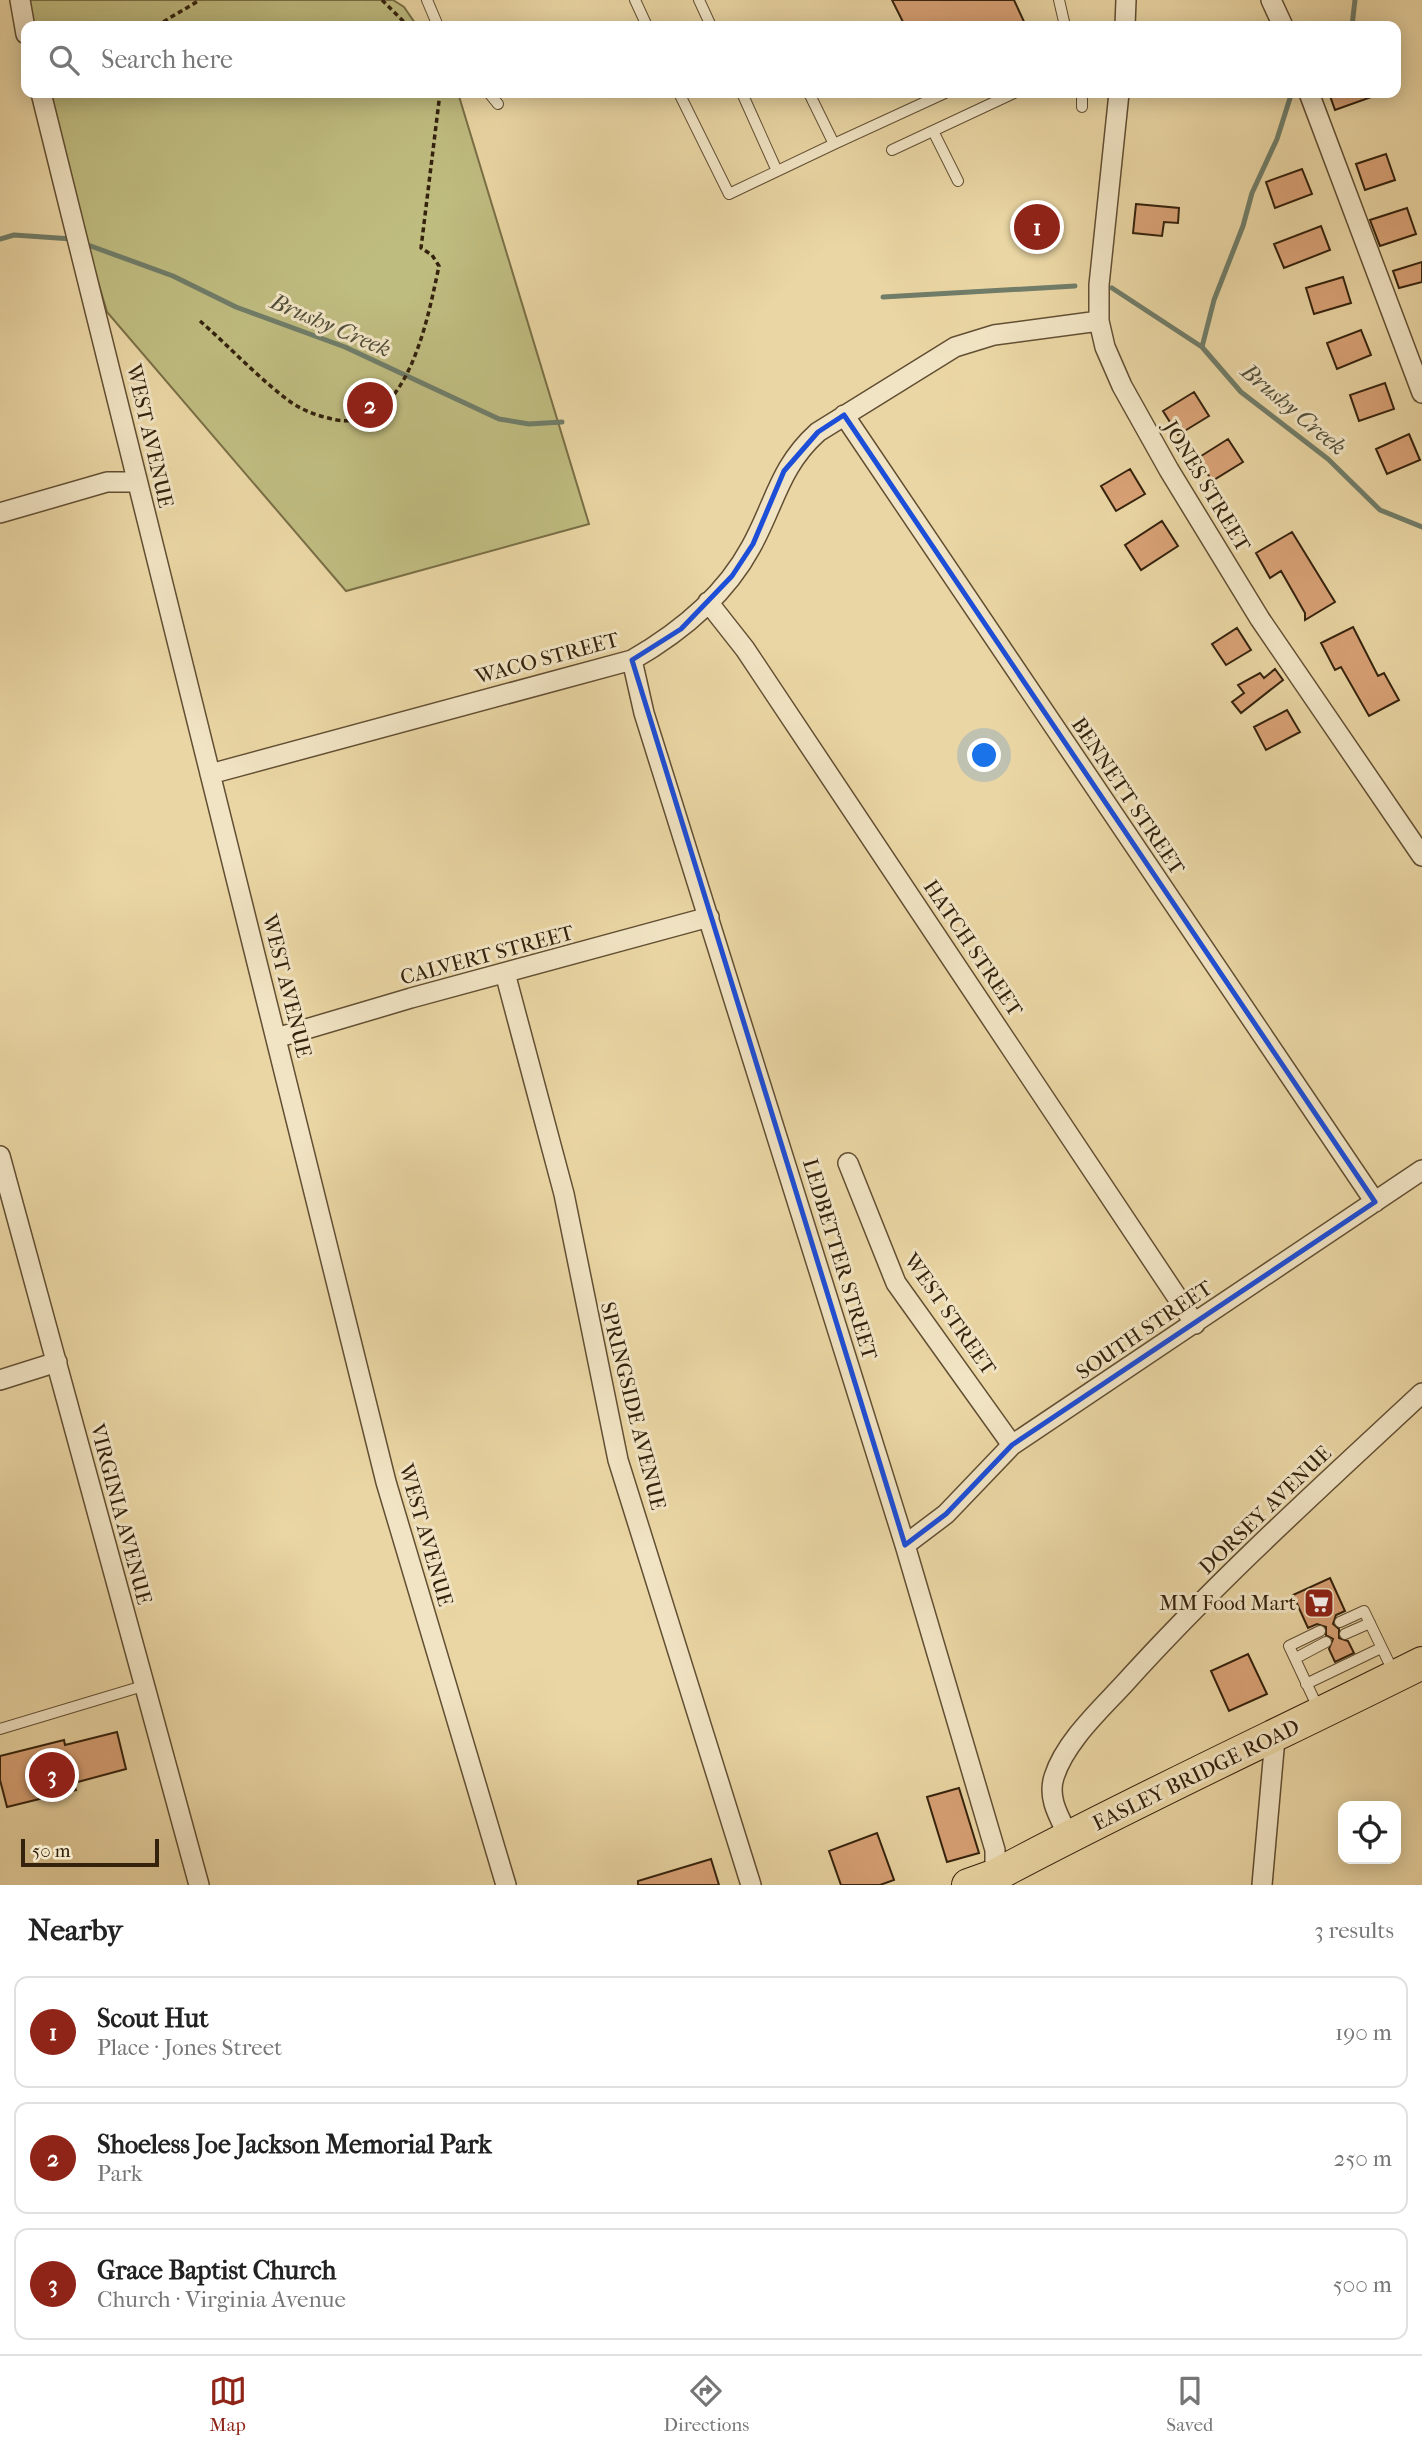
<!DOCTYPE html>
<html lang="en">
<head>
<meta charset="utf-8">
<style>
	:root { --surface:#fff; --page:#f2f2f2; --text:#222; --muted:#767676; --line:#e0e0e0; --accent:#8f2418 }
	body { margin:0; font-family:"IM FELL French Canon",serif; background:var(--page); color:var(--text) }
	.controls { position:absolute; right:21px; bottom:21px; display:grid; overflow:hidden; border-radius:14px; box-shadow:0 4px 18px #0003 }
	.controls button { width:63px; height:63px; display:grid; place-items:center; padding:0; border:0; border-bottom:2px solid var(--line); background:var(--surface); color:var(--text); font:35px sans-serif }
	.scale { position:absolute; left:21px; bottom:18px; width:138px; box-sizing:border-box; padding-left:7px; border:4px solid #34220d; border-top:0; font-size:19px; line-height:24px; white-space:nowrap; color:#34220d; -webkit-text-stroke:5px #f1e4c4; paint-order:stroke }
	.you { position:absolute; left:985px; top:756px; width:24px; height:24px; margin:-18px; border:5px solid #fff; border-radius:50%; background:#1a73e8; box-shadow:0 0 0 10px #1a73e833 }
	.badge { display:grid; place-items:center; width:46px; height:46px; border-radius:50%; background:var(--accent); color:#fff; font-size:23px; font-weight:700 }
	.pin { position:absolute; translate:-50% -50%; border:4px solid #fff; box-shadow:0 2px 7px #0006 }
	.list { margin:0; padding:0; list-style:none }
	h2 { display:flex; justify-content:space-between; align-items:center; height:91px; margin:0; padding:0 28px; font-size:30px }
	h2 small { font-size:23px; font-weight:400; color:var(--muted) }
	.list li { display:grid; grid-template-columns:46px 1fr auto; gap:21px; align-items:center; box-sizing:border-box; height:112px; margin:0 14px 14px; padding:0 14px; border:2px solid var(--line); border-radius:14px }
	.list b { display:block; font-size:26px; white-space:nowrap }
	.list p { margin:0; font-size:23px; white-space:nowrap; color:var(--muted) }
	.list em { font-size:23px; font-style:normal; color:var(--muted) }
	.icon { flex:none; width:38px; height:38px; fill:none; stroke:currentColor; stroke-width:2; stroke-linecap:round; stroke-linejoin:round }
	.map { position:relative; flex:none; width:1422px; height:1885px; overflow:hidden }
	.search { position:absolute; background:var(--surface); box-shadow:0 4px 18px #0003; left:21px; right:21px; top:21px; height:77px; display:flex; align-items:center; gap:18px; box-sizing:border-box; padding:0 24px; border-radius:14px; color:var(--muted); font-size:26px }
	.sheet { height:469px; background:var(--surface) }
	nav { display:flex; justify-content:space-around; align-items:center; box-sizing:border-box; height:98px; border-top:2px solid var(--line); background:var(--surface); font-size:19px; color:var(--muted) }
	nav a { display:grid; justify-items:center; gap:4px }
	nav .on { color:var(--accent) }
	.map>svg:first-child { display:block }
	.green { fill:#bfbc80; stroke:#7a6f46; stroke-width:2 }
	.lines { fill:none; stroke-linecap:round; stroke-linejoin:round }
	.stream { stroke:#707d69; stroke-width:5 }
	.building { fill:#d9a276; stroke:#34220d; stroke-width:2 }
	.service-casing { stroke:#624f33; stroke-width:12 }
	.minor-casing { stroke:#624f33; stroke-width:22 }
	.trunk-casing { stroke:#34220d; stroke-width:34 }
	.path { stroke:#34220d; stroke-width:3.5; stroke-dasharray:5 3.5; stroke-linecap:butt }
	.service { stroke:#f1e4c4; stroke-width:10 }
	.minor { stroke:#f1e4c4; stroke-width:19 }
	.trunk { stroke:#ead6a4; stroke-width:32 }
	.marked { fill:none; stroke:#1d4ed8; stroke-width:5; stroke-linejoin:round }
	.labels { text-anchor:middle; stroke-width:6; stroke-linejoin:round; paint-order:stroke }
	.street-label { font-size:21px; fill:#34220d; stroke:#f1e4c4 }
	.poi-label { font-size:21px; fill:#34220d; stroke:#f1e4c4; text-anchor:end }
	.water-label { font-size:23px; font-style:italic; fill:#524f3b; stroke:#f1e4c4 }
</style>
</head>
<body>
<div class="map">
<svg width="1422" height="1885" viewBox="0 0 1422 1885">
	<rect width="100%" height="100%" fill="#ead6a4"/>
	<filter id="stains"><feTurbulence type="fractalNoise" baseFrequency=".00286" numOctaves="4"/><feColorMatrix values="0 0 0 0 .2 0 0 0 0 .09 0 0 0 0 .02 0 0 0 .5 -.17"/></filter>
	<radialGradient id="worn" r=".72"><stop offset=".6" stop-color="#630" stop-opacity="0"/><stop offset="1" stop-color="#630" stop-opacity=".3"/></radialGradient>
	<path class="green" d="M27,0h366l11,7 13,19h-386z
		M49,93h409l131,431 -243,67 -239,-279 -33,-111z"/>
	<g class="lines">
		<path class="stream" d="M1352,26l3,-26
			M0,239l14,-4 58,4
			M88,245l85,31 63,31 109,40 154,72 30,5 33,-2
			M1112,288l90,59 39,45 87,67 52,51 42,17
			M883,297l192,-11
			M1202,347l12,-47 29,-74 9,-33 25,-54 14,-44"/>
	</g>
	<path class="building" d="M892,0h122l12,26h-121z
		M1329,93h47l1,2 -42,15z
		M1386,154l9,26 -30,10 -9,-26z
		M1302,169l10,25 -37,14 -9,-26z
		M1136,204l43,4 -1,15 -14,-1 -2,14 -29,-3z
		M1407,208l9,26 -36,12 -10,-26z
		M1056,211l5,24 -43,8 -5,-25z
		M1321,226l9,24 -46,18 -10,-24z
		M1422,262v20l-23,6 -6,-17z
		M1343,277l8,26 -37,11 -8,-26z
		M1361,330l10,25 -34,14 -10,-26z
		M1385,383l9,26 -35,12 -9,-26z
		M1194,392l15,24 -31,19 -15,-24z
		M1409,434l11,26 -33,14 -11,-25z
		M1228,439l15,23 -31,19 -14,-23z
		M1130,469l15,25 -29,17 -15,-25z
		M1162,521l16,25 -37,24 -16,-25z
		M1292,532l43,70 -30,18v-7l-24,-42 -11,7 -14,-25z
		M1353,627l25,49 6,-3 15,27 -30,16 -28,-49 -6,3 -14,-27z
		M1237,628l14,22 -25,15 -14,-21z
		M1275,669l8,11 -42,33 -9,-11 12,-9 -6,-8 22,-12 4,5z
		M1287,710l13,22 -34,18 -12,-23z
		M1330,1578l15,33 -9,4 -3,9 6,5v9l9,3 6,12 -19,9 -6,-13 4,-10 -7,-4v-8l-9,-3 -9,4 -15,-33z
		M1248,1654l19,40 -38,17 -18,-40z
		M117,1732l9,37 -52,14 2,7 -69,17 -7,-27v-24l64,-16 1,5z
		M959,1788l20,65 -32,9 -20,-65z
		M877,1833l17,47 -14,5h-39l-12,-34z
		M711,1859l8,26h-81v-4z"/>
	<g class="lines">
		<g class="service-casing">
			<path id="service" d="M427,0l11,26
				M635,0l12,26
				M699,0l12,26
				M1059,0l6,26
				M489,93l9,11
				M679,93l50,101 105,-50
				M742,93l35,78
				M809,93l25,51 111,-51
				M1082,107v-14
				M933,131l25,50
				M892,150l122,-57
				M1340,1622l24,-11 29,60
				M1345,1634l25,-11
				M1296,1658l30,-16
				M1306,1684l75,-36
				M1319,1710l-30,-64 31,-15
				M0,1729l143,-43"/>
		</g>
		<g class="minor-casing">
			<path id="minor" d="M20,0l6,34
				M1271,0l12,26
				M1125,26l1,-26
				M41,93l345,1389 120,403
				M1119,93l-20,192v36l6,26 17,39 47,84 91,149 162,237
				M1309,93l113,300
				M844,415l531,787
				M0,513l107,-31h30
				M708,602l37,47 450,675
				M632,660l12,53 261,832 90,305v34
				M210,774l422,-114c47,-27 93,-65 119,-113 24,-43 28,-80 67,-115l137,-85 39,-12 105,-14
				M505,973l59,221 54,266 133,425
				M276,1038l135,-40 298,-81
				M0,1156l199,729
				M848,1163l48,120 116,162
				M0,1380l57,-18
				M905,1545l41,-31 66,-69 410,-275
				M1069,1837c-9,-19 -22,-38 -15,-60 11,-35 46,-67 70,-93 93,-103 197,-197 298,-291
				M1262,1885l13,-147"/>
		</g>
		<g class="trunk-casing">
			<path id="trunk" d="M968,1885l28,-10c140,-75 284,-141 426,-212"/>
		</g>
		<path class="path" d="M382,0l26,26
			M156,26l44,-26
			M200,321c30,26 60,59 92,82 14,9 29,14 45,17 71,11 91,-103 102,-154l-7,-11 -11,-7 19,-155"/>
		<use href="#service" class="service"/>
		<use href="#minor" class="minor"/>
		<use href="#trunk" class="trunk"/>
	</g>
	<path class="marked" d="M844,415l531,787 -363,243 -66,69 -41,31 -273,-885 49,-31 51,-53 21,-32 31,-73 34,-39z"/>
	<defs>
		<g id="supermarket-square" transform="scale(1.575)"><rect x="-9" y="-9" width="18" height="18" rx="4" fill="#8f2418" stroke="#f1e4c4"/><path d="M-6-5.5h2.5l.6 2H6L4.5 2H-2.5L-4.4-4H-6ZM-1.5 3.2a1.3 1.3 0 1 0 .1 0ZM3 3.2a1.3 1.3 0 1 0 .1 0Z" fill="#fff"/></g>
	</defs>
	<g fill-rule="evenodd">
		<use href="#supermarket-square" x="1319" y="1603"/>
	</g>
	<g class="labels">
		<g class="street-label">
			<text transform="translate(150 436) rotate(77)" y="7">WEST AVENUE</text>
			<text transform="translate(1207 486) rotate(59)" y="7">JONES STREET</text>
			<text transform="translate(547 658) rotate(-15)" y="7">WACO STREET</text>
			<text transform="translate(1128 796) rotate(56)" y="7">BENNETT STREET</text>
			<text transform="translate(973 948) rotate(56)" y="7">HATCH STREET</text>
			<text transform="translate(487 955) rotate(-15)" y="7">CALVERT STREET</text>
			<text transform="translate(287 986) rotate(76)" y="7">WEST AVENUE</text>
			<text transform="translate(840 1259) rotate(73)" y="7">LEDBETTER STREET</text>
			<text transform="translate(950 1314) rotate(55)" y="7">WEST STREET</text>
			<text transform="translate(1144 1330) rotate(-34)" y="7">SOUTH STREET</text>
			<text transform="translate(633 1406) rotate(76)" y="7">SPRINGSIDE AVENUE</text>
			<text transform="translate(1265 1510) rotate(-44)" y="7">DORSEY AVENUE</text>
			<text transform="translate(121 1514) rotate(75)" y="7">VIRGINIA AVENUE</text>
			<text transform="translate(426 1535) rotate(74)" y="7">WEST AVENUE</text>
			<text transform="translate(1196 1775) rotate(-26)" y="7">EASLEY BRIDGE ROAD</text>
		</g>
		<g class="poi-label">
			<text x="1296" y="1610">MM Food Mart</text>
		</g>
		<g class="water-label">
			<text transform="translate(331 325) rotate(23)" y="8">Brushy Creek</text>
			<text transform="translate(1294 409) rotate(40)" y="8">Brushy Creek</text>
		</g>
	</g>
	<rect width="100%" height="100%" filter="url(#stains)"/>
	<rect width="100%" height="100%" fill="url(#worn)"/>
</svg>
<div class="controls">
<button><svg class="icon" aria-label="locate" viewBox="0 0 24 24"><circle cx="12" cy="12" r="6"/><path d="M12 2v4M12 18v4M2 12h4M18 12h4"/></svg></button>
</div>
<div class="scale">50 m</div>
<div class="you"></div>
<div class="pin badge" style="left:1037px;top:227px">1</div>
<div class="pin badge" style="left:370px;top:405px">2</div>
<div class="pin badge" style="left:52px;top:1775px">3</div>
<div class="search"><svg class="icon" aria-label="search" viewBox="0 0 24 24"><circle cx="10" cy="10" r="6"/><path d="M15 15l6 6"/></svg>Search here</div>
</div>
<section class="sheet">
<h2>Nearby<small>3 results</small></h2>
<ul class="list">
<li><span class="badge">1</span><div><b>Scout Hut</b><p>Place · Jones Street</p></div><em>190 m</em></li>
<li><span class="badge">2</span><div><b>Shoeless Joe Jackson Memorial Park</b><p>Park</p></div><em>250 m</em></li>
<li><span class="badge">3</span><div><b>Grace Baptist Church</b><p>Church · Virginia Avenue</p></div><em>500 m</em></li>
</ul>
</section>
<nav>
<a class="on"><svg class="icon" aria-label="map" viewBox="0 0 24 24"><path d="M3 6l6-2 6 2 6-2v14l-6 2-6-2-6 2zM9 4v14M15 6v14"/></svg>Map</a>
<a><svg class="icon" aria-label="directions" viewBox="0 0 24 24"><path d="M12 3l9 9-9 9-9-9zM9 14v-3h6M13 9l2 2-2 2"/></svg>Directions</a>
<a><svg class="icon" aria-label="saved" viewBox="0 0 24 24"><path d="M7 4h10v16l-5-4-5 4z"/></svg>Saved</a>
</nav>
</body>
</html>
